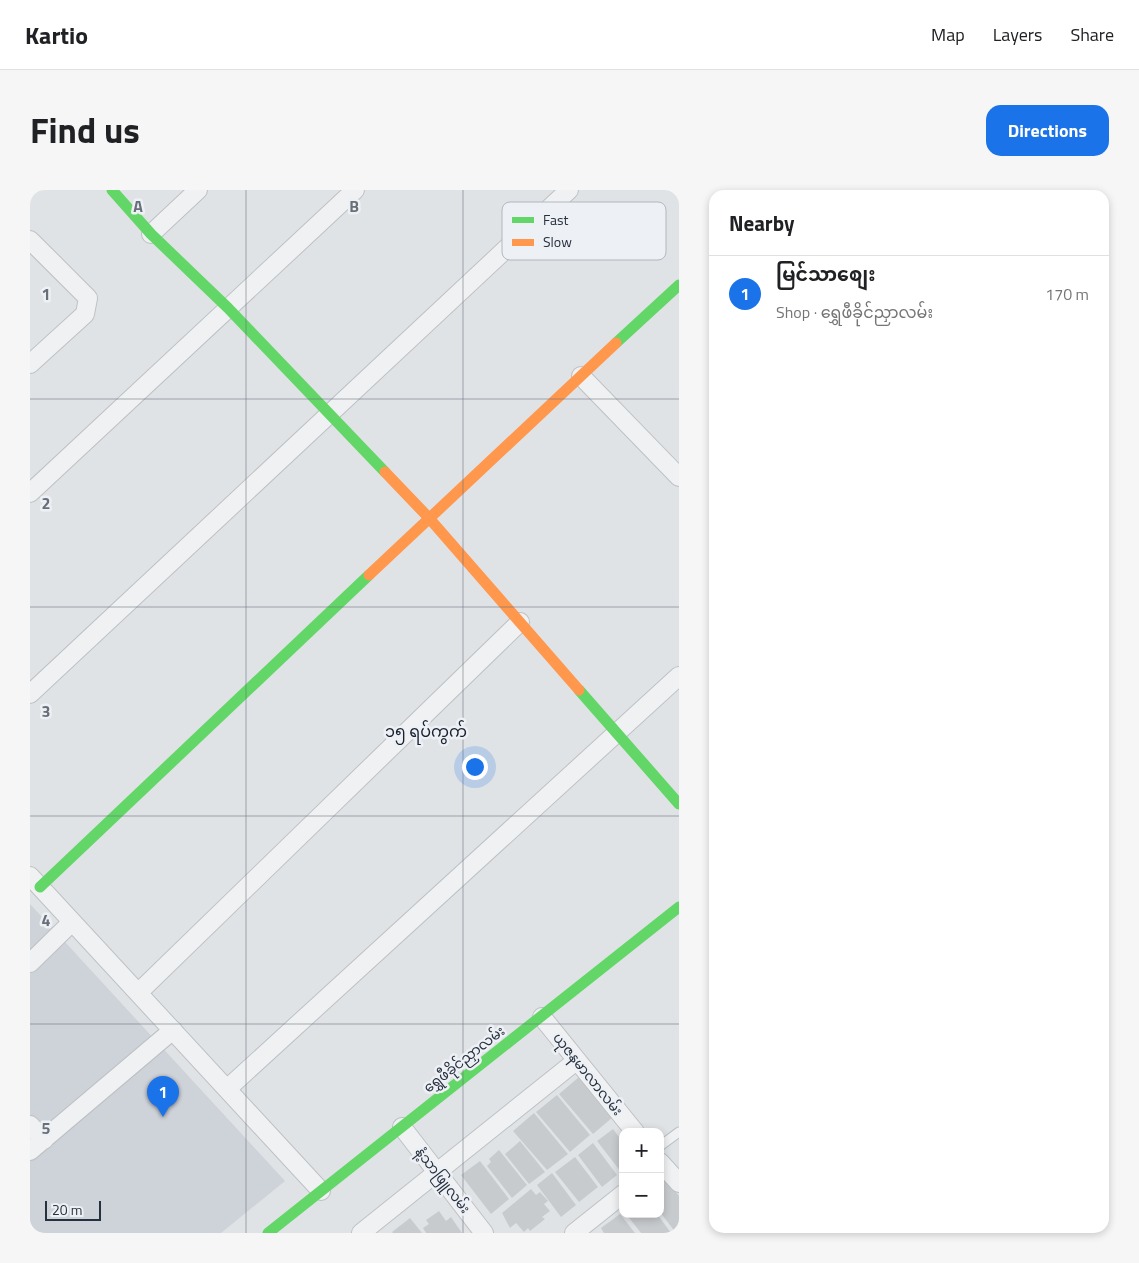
<!DOCTYPE html>
<html lang="en">
<head>
<meta charset="utf-8">
<style>
	:root { --surface:#fff; --page:#f6f6f6; --text:#202124; --muted:#757577; --line:#e0e0e0; --accent:#1a73e8 }
	body { margin:0; font-family:"Titillium Web","Noto Sans Myanmar",sans-serif; background:var(--page); color:var(--text) }
	.controls { position:absolute; right:15px; bottom:15px; display:grid; overflow:hidden; border-radius:10px; box-shadow:0 2px 8px #0003 }
	.controls button { width:45px; height:45px; display:grid; place-items:center; padding:0; border:0; border-bottom:1px solid var(--line); background:var(--surface); color:var(--text); font:25px sans-serif }
	.scale { position:absolute; left:15px; bottom:12px; width:56px; box-sizing:border-box; padding-left:5px; border:2px solid #27303e; border-top:0; font-size:14px; line-height:18px; white-space:nowrap; color:#27303e; -webkit-text-stroke:4px #edf1f5; paint-order:stroke }
	.you { position:absolute; left:444px; top:576px; width:18px; height:18px; margin:-12px; border:4px solid #fff; border-radius:50%; background:#1a73e8; box-shadow:0 0 0 8px #1a73e833 }
	.badge { display:grid; place-items:center; width:32px; height:32px; border-radius:50%; background:var(--accent); color:#fff; font-size:16px; font-weight:700 }
	.pin { position:absolute; translate:-50% -41px; filter:drop-shadow(0 1px 2px #0008) }
	.pin::after { content:''; position:absolute; top:26px; width:18px; height:15px; background:inherit; clip-path:polygon(0 0,100% 0,50% 100%) }
	.list { margin:0; padding:0; list-style:none }
	h2 { display:flex; justify-content:space-between; align-items:center; height:65px; margin:0; padding:0 20px; font-size:21px }
	h2 small { font-size:16px; font-weight:400; color:var(--muted) }
	.list li { display:grid; grid-template-columns:32px 1fr auto; gap:15px; align-items:center; box-sizing:border-box; height:70px; padding:0 20px; border-top:1px solid var(--line) }
	.list b { display:block; font-size:19px; white-space:nowrap }
	.list p { margin:0; font-size:16px; white-space:nowrap; color:var(--muted) }
	.list em { font-size:16px; font-style:normal; color:var(--muted) }
	.map { position:relative; flex:none; width:649px; height:1043px; overflow:hidden; border-radius:15px }
	header { display:flex; align-items:center; gap:30px; box-sizing:border-box; height:70px; padding:0 25px; background:var(--surface); border-bottom:1px solid var(--line) }
	header strong { font-size:24px }
	nav { display:flex; gap:28px; margin-inline-start:auto; font-size:18px }
	.intro { display:flex; align-items:center; justify-content:space-between; box-sizing:border-box; height:120px; padding:0 30px }
	h1 { margin:0; font-size:35px }
	.button { padding:12px 22px; border-radius:15px; background:var(--accent); color:#fff; font-size:18px; font-weight:700 }
	main { display:flex; gap:30px; padding:0 30px }
	aside { flex:1; background:var(--surface); border-radius:15px; box-shadow:0 2px 8px #0003 }
	.map>svg:first-child { display:block }
	.built { fill:#ced2d9 }
	.building { fill:#c8cbce }
	.lines { fill:none; stroke-linecap:round; stroke-linejoin:round }
	.lane-casing { stroke:#bec1c4; stroke-width:11 }
	.street-casing { stroke:#bec1c4; stroke-width:20 }
	.lane { stroke:#f0f1f2; stroke-width:9 }
	.street { stroke:#f0f1f2; stroke-width:18 }
	.fast { stroke:#63d668; stroke-width:11 }
	.slow { stroke:#ff974d; stroke-width:11 }
	.grid { fill:none; stroke:#686f79; stroke-width:1; stroke-opacity:0.55 }
	.labels { text-anchor:middle; stroke-width:5; stroke-linejoin:round; paint-order:stroke }
	.street-label { font-size:14px; fill:#27303e; stroke:#edf1f5 }
	.quarter-label { font-size:16px; fill:#19212f; stroke:#edf1f5 }
	.key { fill:#edf1f5; stroke:#b2b7be; stroke-width:1 }
	.key-label { font-size:14px; fill:#27303e }
	.grid-label { font-size:16px; text-anchor:middle; font-weight:bold; fill:#686f79; stroke:#edf1f5; stroke-width:5; stroke-linejoin:round; paint-order:stroke }
</style>
</head>
<body>
<header>
<strong>Kartio</strong>
<nav><a>Map</a><a>Layers</a><a>Share</a></nav>
</header>
<div class="intro"><h1>Find us</h1><a class="button">Directions</a></div>
<main>
<div class="map">
<svg width="649" height="1043" viewBox="0 0 649 1043">
	<rect width="100%" height="100%" fill="#e0e3e6"/>
	<path class="built" d="M0,714l255,277 -64,52h-191z"/>
	<path class="building" d="M549,887l34,40 -20,17 -34,-40z
		M527,905l33,40 -20,17 -34,-40z
		M504,923l34,41 -21,16 -34,-39z
		M583,939l10,13 -2,30 -24,-31z
		M490,951l25,31 -16,12 -24,-30z
		M563,953l24,32 -15,12 -24,-32z
		M469,960l28,35 -15,13 -25,-32 4,-4 -2,-3z
		M545,967l23,30 -19,15 -24,-30z
		M450,971l29,38 -18,15 -30,-39z
		M522,983l24,32 -15,12 -24,-32z
		M636,989l13,17v37h-3l-16,-21v-29z
		M501,999l5,6 4,-3 8,9 -4,3 6,7 -8,6 3,2 -15,12 -2,-3 -4,4 -8,-9 -6,5 -8,-15z
		M409,1021l7,10 5,-4 11,16h-36l-3,-5 6,-4 -3,-4z
		M590,1024l15,19h-31l-3,-5z
		M596,1024h31l14,19h-30z
		M380,1028l12,15h-29l-1,-1z"/>
	<g class="lines">
		<g class="lane-casing">
			<path id="lane" d="M630,956l19,-14"/>
		</g>
		<g class="street-casing">
			<path id="street" d="M121,44l47,-44
				M0,50l58,58 -3,16 -55,50
				M551,186l98,101
				M0,303l325,-303
				M0,504l539,-504
				M0,686l291,315
				M0,773l42,-41
				M108,803l382,-371
				M512,827l93,115
				M197,899l452,-413
				M0,935l14,15
				M372,937l82,106
				M0,961l143,-121
				M630,972l19,21
				M331,1043l215,-172
				M544,1043l49,-39"/>
		</g>
		<use href="#lane" class="lane"/>
		<use href="#street" class="street"/>
		<path class="fast" d="M82,0l39,44 77,74 157,164
			M586,153l63,-58
			M549,500l100,114
			M10,697l329,-312
			M238,1043l411,-326"/>
		<path class="slow" d="M355,282l44,46 150,172
			M339,385l247,-232"/>
	</g>
	<path class="grid" d="M216,0v1043M433,0v1043M0,209h649M0,417h649M0,626h649M0,834h649"/>
	<g class="labels">
		<g class="street-label">
			<text transform="translate(434 869) rotate(-38)" y="5">ရွှေဖီခိုင်ညှာလမ်း</text>
			<text transform="translate(558 884) rotate(51)" y="5">ယုဇနမာလာလမ်း</text>
			<text transform="translate(413 990) rotate(52)" y="5">နံ့သာဖြူလမ်း</text>
		</g>
		<g class="quarter-label">
			<text x="396" y="547">၁၅ ရပ်ကွက်</text>
		</g>
	</g>
	<rect x="472" y="12" width="164" height="58" rx="8" class="key"/>
	<rect x="482" y="27" width="22" height="6" fill="#63d668"/>
	<rect x="482" y="49" width="22" height="7" fill="#ff974d"/>
	<g class="key-label">
		<text x="513" y="35">Fast</text>
		<text x="513" y="57">Slow</text>
	</g>
	<g class="grid-label">
		<text x="108" y="22">A</text>
		<text x="324" y="22">B</text>
		<text x="16" y="110">1</text>
		<text x="16" y="319">2</text>
		<text x="16" y="527">3</text>
		<text x="16" y="736">4</text>
		<text x="16" y="944">5</text>
	</g>
</svg>
<div class="controls">
<button>+</button>
<button>−</button>
</div>
<div class="scale">20 m</div>
<div class="you"></div>
<div class="pin badge" style="left:133px;top:927px">1</div>
</div>
<aside>
<h2>Nearby<small></small></h2>
<ul class="list">
<li><span class="badge">1</span><div><b>မြင်သာစျေး</b><p>Shop · ရွှေဖီခိုင်ညှာလမ်း</p></div><em>170 m</em></li>
</ul>
</aside>
</main>
</body>
</html>
